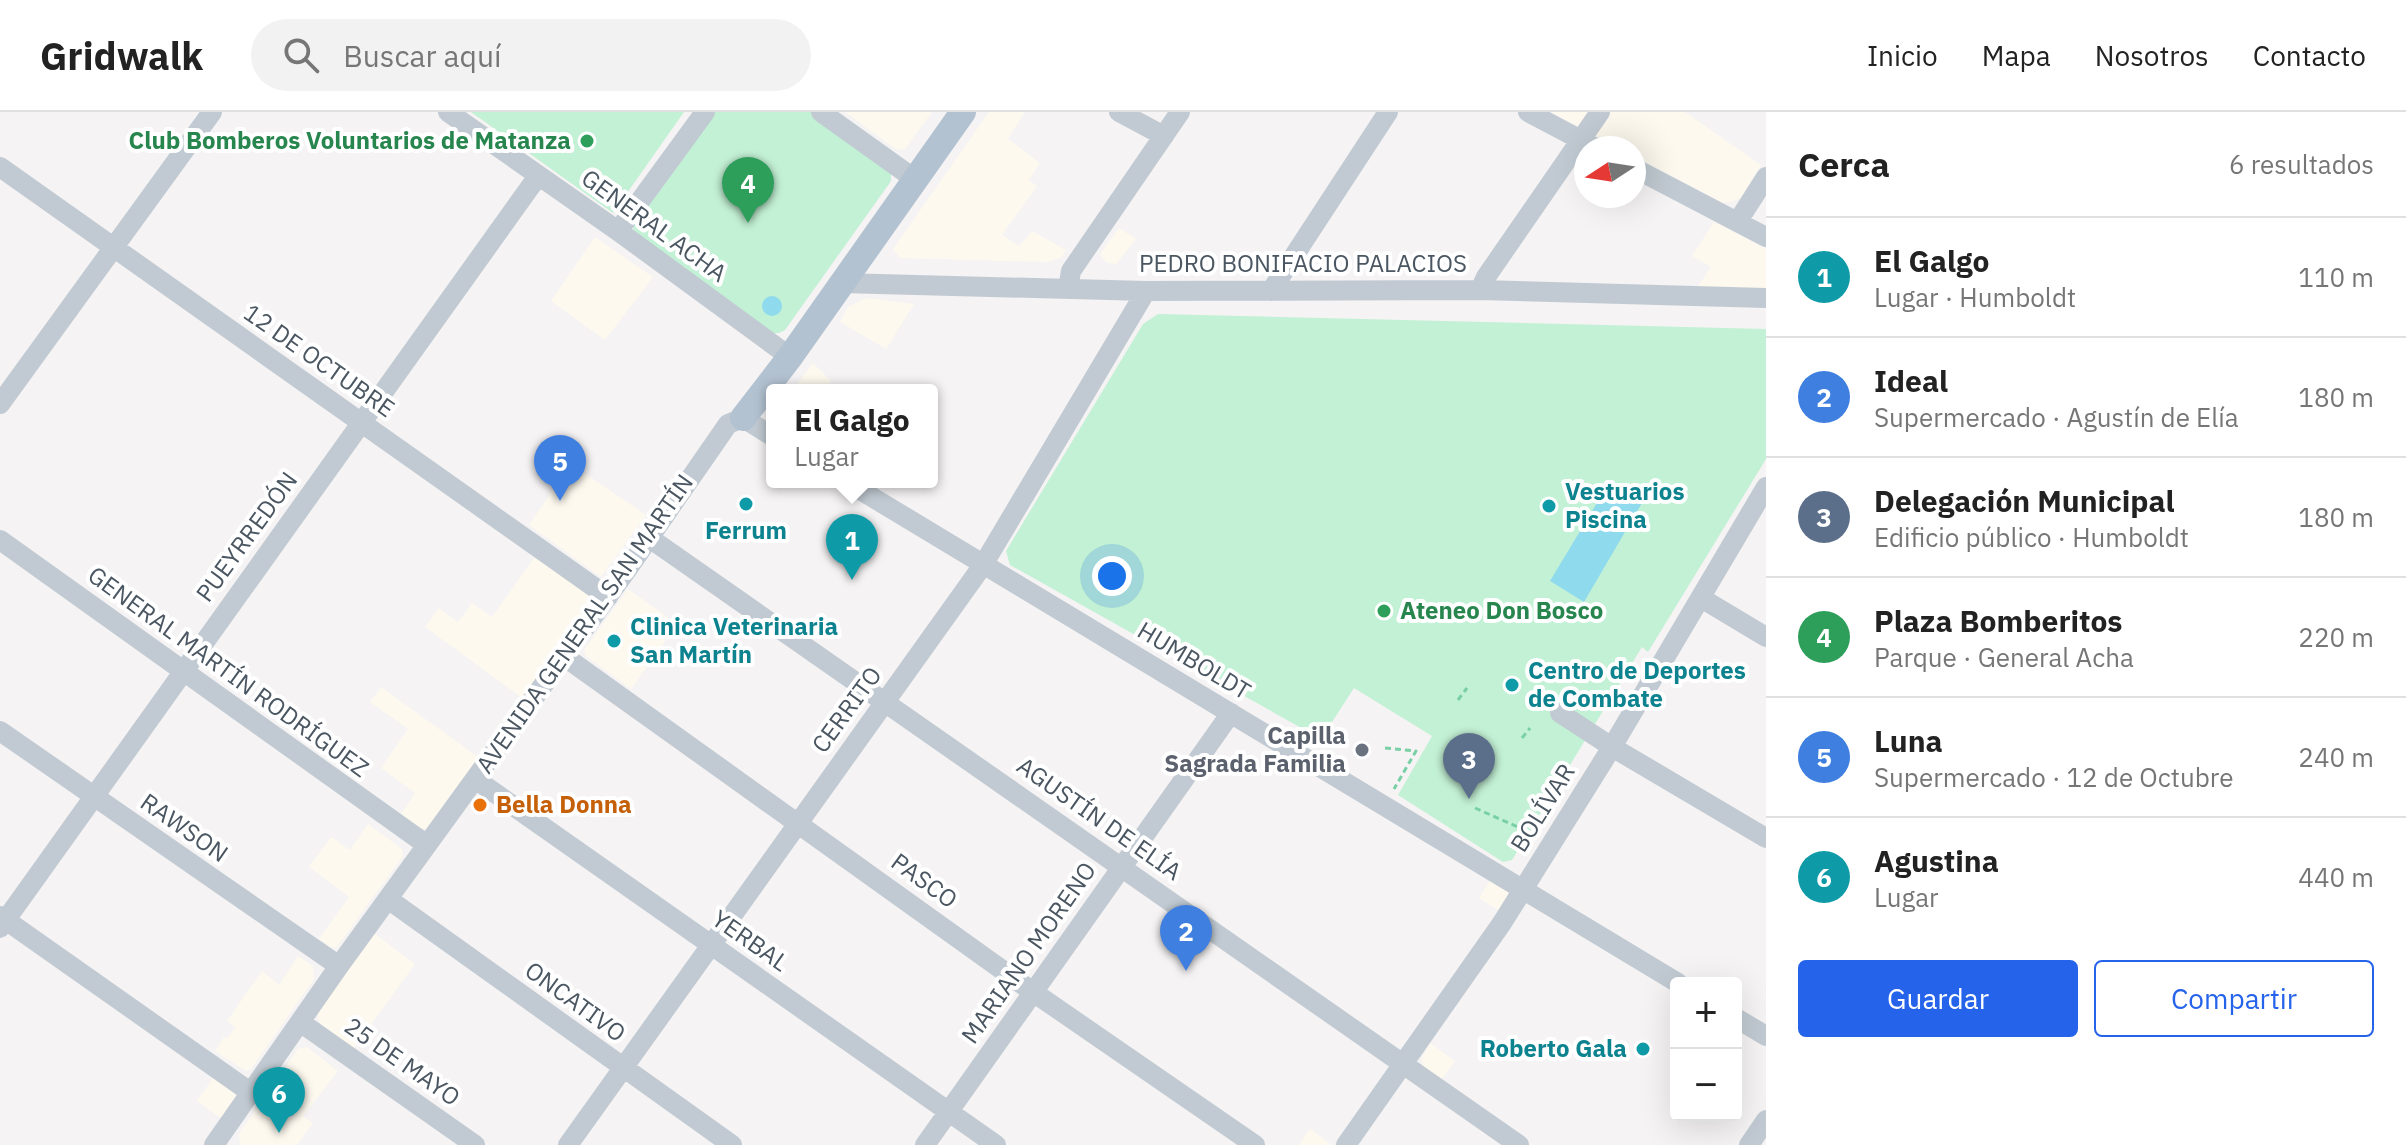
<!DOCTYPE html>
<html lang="es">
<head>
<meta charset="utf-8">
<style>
	:root { --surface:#fff; --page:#f2f2f2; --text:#222; --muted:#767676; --line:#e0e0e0; --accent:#2563eb }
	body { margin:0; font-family:"IBM Plex Sans",sans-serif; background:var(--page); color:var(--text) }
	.controls { position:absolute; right:24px; bottom:24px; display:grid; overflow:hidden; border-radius:8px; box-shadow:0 8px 32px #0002 }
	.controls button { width:72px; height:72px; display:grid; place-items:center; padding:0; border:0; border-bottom:2px solid var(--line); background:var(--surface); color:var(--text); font:40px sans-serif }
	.compass { position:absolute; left:1574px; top:24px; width:72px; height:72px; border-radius:50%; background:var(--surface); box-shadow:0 8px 32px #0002; rotate:258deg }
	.you { position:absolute; left:1112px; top:464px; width:28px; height:28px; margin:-20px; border:6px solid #fff; border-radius:50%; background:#1a73e8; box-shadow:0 0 0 12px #1a73e833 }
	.badge { display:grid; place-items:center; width:52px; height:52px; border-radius:50%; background:var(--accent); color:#fff; font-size:26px; font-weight:700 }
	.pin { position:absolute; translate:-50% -66px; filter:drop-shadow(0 2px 4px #0008) }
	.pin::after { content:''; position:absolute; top:42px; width:28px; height:24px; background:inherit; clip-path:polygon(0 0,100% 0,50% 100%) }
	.popup { position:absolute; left:766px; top:272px; width:172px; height:104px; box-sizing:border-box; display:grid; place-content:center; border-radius:8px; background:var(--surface); filter:drop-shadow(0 2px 6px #0005); font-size:26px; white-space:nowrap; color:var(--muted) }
	.popup b { font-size:30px; color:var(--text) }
	.popup::after { content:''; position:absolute; left:50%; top:100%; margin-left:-16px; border:16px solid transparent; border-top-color:var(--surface) }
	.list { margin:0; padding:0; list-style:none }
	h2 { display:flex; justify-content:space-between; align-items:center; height:104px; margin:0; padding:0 32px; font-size:34px }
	h2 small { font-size:26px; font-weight:400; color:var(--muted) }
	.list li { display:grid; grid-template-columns:52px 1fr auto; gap:24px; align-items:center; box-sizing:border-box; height:120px; padding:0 32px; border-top:2px solid var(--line) }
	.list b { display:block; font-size:30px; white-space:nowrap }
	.list p { margin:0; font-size:26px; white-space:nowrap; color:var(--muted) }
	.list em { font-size:26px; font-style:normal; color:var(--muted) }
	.actions { display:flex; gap:16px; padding:24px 32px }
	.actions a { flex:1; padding:18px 0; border:2px solid var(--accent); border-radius:8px; text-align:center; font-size:28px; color:var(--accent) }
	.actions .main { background:var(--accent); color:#fff }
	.icon { flex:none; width:44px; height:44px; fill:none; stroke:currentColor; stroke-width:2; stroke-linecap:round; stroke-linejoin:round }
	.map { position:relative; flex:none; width:1766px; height:1033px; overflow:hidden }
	header { display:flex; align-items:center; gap:48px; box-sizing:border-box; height:112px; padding:0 40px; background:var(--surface); border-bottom:2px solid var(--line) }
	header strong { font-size:38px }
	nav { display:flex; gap:44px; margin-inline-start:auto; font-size:28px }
	.search { width:560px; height:72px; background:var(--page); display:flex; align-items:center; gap:20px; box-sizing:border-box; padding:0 28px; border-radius:44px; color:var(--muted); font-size:30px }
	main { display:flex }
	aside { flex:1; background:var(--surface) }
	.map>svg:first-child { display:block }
	.commercial { fill:#fdf9ef }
	.green { fill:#c3f1d5 }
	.water { fill:#90daee }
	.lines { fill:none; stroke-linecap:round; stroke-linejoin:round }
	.path { stroke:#7ad0a6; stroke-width:3; stroke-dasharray:6 4; stroke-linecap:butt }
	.minor { stroke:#c1cad2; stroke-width:20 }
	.major { stroke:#b3c2d1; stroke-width:26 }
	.leisure-dot { fill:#2e9e5b; stroke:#fff; stroke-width:3 }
	.culture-dot { fill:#0f9aa8; stroke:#fff; stroke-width:3 }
	.worship-dot { fill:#6b7280; stroke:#fff; stroke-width:3 }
	.food-dot { fill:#e8710a; stroke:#fff; stroke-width:3 }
	.labels { text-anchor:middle; stroke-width:8; stroke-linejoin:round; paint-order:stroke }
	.leisure-label { font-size:24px; font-weight:bold; fill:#27864d; stroke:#fff; text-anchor:end }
	.street-label { font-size:24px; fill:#4a5661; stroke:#fff }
	.culture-label { font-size:24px; font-weight:bold; fill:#0d838f; stroke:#fff; text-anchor:start }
	.worship-label { font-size:24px; font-weight:bold; fill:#5b616d; stroke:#fff; text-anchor:end }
	.food-label { font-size:24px; font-weight:bold; fill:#c56008; stroke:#fff; text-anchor:start }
</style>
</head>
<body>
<header>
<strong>Gridwalk</strong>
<div class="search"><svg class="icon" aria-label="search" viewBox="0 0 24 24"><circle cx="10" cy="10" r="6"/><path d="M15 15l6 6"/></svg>Buscar aquí</div>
<nav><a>Inicio</a><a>Mapa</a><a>Nosotros</a><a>Contacto</a></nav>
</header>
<main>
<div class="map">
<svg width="1766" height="1033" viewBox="0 0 1766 1033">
	<rect width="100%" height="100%" fill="#f5f3f3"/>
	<path class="commercial" d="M845,0h87l-27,37 -8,1z
		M989,0h36l-17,27 32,24 -11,17 8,6 -35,49 17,11 13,-15 34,19 -5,8 -14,4 -147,-4 -7,-9z
		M1551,0h134l76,53 -20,33 -10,4 -8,1 -89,-47v-8h-15z
		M1714,110l52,27v43l-70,-3 15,-22 -19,-11z
		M1119,116l17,11 -20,25 -9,-1 -7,-9z
		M595,125l58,40 -48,63 -54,-39z
		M865,186l49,6 -28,45 -46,-27 8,-15z
		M813,251l18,18 -5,9h-33z
		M571,352l75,51 -45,62 -72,-52z
		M537,442l56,44v9l-68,93 -100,-73 14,-19 19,14 14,-19 20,14z
		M628,477l49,35 -46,65 -45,-33 -2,-6z
		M381,575l101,73 -56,69 -13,-2 -14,-10 16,-24 -34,-25 27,-39 -38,-27z
		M368,712l34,25 1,7 -67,92 -5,-1 -12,-8 30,-42 -40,-30 22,-30 19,13z
		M1492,765l16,15 -1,11 -6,9 -22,-14z
		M374,821l41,31 -61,84 -34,-24 -2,-7 1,-8z
		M298,844l15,10 1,13 -63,90 -5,2 -31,-20 9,-14 3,2 8,-11 -8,-7 35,-50 17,14z
		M1430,931l25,18 -16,22 -16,-15 -1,-11z
		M307,935l31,24 -35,45 10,7 -16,22h-57l-1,-11 59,-85z
		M215,963l24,21 -13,26 -29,-21z
		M1310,1017l22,16h-33z"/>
	<path class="green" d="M471,0h213l-71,101z
		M712,0h99l73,53 7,8v8l-106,149 -6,3h-8l-133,-97 -5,-8 2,-10z
		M1158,202l608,15v130l-118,193 -6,-5 -130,213 -9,2 -105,-67 34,-59 -78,-48 -33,51 -311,-174 -4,-14 137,-227z"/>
	<path class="water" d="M762 194a10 10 0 1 1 20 0a10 10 0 1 1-20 0Z
		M1609,371l33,20 -58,99 -34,-21z"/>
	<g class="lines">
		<path class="path" d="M1458,588l9,-12
			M1522,626l8,-10
			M1385,636l31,3 -22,38
			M1475,696l45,20"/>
		<path class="minor" d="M448,0l170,119 172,126
			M821,0l95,68
			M1119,0l45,24
			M1528,0l68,36
			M0,55l608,430
			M1634,56l132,69
			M1738,109l28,-44
			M618,119l87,-119
			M841,171l305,8 334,-1 286,8
			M1068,177l3,-18 109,-159
			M1480,178l6,-13 114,-165
			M1271,179l117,-179
			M0,292l212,-292
			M847,370l831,501
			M648,425l871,608
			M0,428l427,305
			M1701,486l65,39
			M565,545l468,335 222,153
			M1560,601l52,34 154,91
			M0,619l339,235
			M475,667l521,366
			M388,787l344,246
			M0,804l250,176
			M0,816l538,-752
			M1736,906l30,18
			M300,910l175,123
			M214,1033l125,-179 290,-399 99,-143 15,-6 29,18
			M568,1033l415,-580 163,-274
			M925,1033l306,-432
			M1346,1033l156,-222 110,-176 154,-260
			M1749,1033l17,-25"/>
		<path class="major" d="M743,306l47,-61 173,-245"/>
	</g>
	<g class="leisure-dot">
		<circle cx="587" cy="29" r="8"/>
		<circle cx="1384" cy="499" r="8"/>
	</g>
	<g class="culture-dot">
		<circle cx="746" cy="392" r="8"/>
		<circle cx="1549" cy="394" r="8"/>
		<circle cx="614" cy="529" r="8"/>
		<circle cx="1512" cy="573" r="8"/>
		<circle cx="1643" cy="937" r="8"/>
	</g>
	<circle class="worship-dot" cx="1362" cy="638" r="8"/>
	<circle class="food-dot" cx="480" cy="693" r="8"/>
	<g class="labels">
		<g class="leisure-label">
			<text x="571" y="37">Club Bomberos Voluntarios de Matanza</text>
			<text x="1400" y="507" text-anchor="start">Ateneo Don Bosco</text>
		</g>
		<g class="street-label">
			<text transform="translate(654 114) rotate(36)" y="8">GENERAL ACHA</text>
			<text x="1303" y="160">PEDRO BONIFACIO PALACIOS</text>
			<text transform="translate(319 249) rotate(35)" y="8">12 DE OCTUBRE</text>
			<text transform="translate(247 425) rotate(-54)" y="8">PUEYRREDÓN</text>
			<text transform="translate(585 512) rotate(-55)" y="8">AVENIDA GENERAL SAN MARTÍN</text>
			<text transform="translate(1194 549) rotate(31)" y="8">HUMBOLDT</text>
			<text transform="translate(228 560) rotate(36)" y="8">GENERAL MARTÍN RODRÍGUEZ</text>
			<text transform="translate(847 598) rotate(-54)" y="8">CERRITO</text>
			<text transform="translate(1543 696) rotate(-58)" y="8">BOLÍVAR</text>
			<text transform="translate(1099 707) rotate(35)" y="8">AGUSTÍN DE ELÍA</text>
			<text transform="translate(184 716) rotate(35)" y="8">RAWSON</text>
			<text transform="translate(924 769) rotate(36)" y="8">PASCO</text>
			<text transform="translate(750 829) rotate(35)" y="8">YERBAL</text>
			<text transform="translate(1029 841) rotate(-55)" y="8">MARIANO MORENO</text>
			<text transform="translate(575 890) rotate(36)" y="8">ONCATIVO</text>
			<text transform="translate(402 950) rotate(35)" y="8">25 DE MAYO</text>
		</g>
		<g class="culture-label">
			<text x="1565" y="388">Vestuarios<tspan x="1565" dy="28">Piscina</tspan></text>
			<text x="746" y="427" text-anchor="middle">Ferrum</text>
			<text x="630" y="523">Clinica Veterinaria<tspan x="630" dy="28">San Martín</tspan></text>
			<text x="1528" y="567">Centro de Deportes<tspan x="1528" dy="28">de Combate</tspan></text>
			<text x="1627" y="945" text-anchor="end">Roberto Gala</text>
		</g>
		<g class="worship-label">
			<text x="1346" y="632">Capilla<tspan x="1346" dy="28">Sagrada Familia</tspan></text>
		</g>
		<g class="food-label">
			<text x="496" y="701">Bella Donna</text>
		</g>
	</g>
</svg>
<div class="controls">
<button>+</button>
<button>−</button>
</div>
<svg class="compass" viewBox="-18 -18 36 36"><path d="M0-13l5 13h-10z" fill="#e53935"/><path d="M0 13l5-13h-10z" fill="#767676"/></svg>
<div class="you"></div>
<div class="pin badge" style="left:852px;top:468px;background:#0f9aa8">1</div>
<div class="popup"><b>El Galgo</b>Lugar</div>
<div class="pin badge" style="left:1186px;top:859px;background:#3f7fe0">2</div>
<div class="pin badge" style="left:1469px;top:687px;background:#5c6f8a">3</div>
<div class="pin badge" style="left:748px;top:111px;background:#2e9e5b">4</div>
<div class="pin badge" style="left:560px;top:389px;background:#3f7fe0">5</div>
<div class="pin badge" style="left:279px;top:1021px;background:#0f9aa8">6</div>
</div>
<aside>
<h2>Cerca<small>6 resultados</small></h2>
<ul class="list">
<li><span class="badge" style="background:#0f9aa8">1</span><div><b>El Galgo</b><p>Lugar · Humboldt</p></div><em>110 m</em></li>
<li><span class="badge" style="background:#3f7fe0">2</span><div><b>Ideal</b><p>Supermercado · Agustín de Elía</p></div><em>180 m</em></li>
<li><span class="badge" style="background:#5c6f8a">3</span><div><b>Delegación Municipal</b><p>Edificio público · Humboldt</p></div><em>180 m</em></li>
<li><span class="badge" style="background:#2e9e5b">4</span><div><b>Plaza Bomberitos</b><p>Parque · General Acha</p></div><em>220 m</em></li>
<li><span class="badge" style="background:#3f7fe0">5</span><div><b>Luna</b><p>Supermercado · 12 de Octubre</p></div><em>240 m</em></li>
<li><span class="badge" style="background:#0f9aa8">6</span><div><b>Agustina</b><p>Lugar</p></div><em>440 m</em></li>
</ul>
<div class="actions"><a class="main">Guardar</a><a>Compartir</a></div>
</aside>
</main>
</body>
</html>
